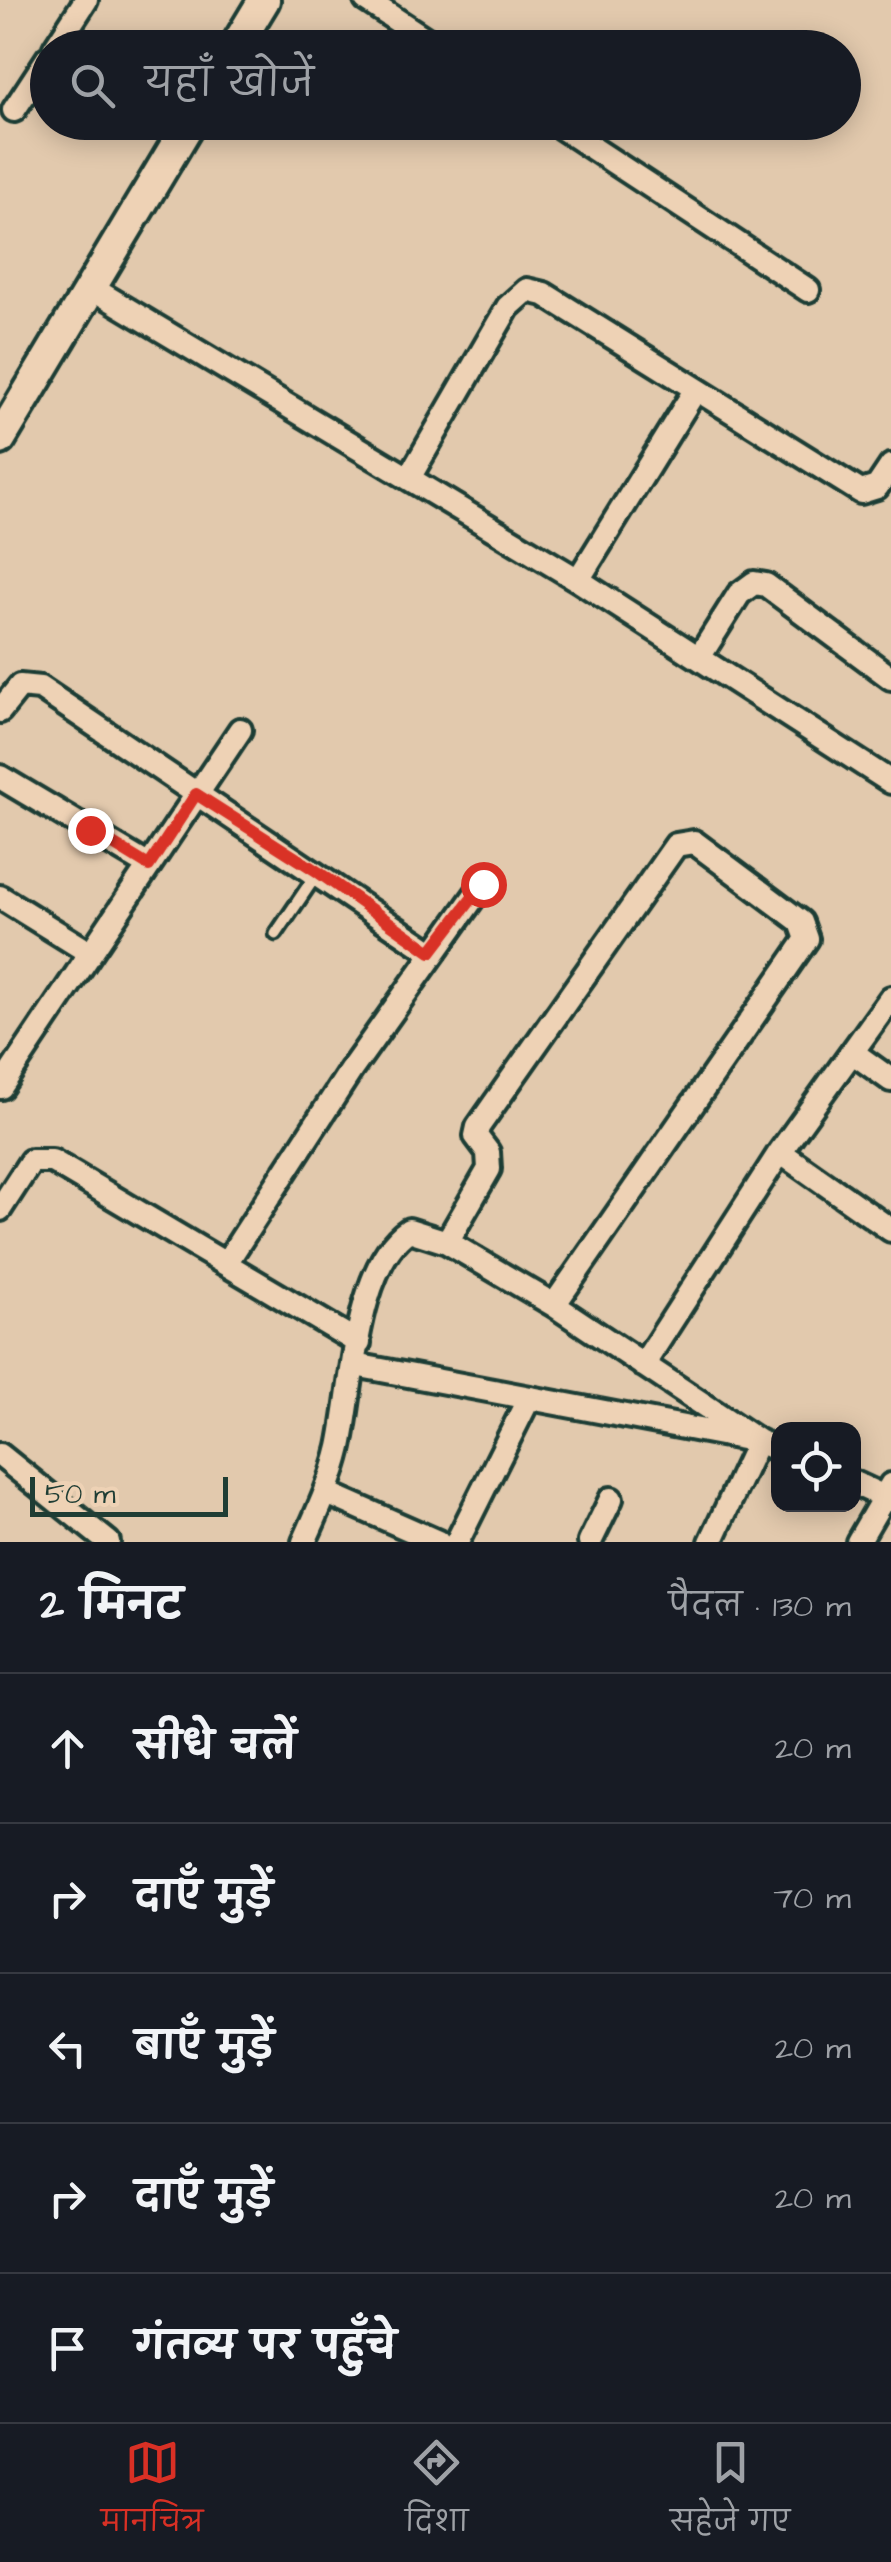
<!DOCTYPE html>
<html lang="hi">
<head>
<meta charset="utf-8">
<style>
	:root { --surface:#171b24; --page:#242831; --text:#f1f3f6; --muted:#9ea1a6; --line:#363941; --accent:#d93025 }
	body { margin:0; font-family:"Architects Daughter","Playpen Sans Deva",sans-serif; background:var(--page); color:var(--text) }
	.controls { position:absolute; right:30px; bottom:30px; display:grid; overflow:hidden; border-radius:20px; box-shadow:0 5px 25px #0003 }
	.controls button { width:90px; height:90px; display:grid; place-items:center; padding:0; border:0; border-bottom:2px solid var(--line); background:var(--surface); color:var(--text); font:50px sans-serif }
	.scale { position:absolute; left:30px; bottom:25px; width:198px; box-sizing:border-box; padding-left:10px; border:5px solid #1f3d34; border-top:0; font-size:28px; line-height:35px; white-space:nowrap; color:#1f3d34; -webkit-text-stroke:8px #eed2b5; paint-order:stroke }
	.stop { position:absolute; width:30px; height:30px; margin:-22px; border:8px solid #d93025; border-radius:50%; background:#fff }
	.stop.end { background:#d93025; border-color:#fff; box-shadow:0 2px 10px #0008 }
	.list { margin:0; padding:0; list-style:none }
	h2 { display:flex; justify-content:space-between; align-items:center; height:130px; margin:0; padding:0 40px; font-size:42px }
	h2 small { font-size:32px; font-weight:400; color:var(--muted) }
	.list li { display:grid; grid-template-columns:65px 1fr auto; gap:30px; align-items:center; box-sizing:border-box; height:150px; padding:0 40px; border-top:2px solid var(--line) }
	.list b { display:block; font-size:38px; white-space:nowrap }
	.list em { font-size:32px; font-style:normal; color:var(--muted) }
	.icon { flex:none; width:55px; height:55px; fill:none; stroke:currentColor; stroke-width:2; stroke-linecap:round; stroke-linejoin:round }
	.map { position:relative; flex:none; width:891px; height:1542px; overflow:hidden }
	.search { position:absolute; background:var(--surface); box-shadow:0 5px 25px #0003; left:30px; right:30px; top:30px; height:110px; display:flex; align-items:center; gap:25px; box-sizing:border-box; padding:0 35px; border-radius:55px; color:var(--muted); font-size:38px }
	.sheet { height:880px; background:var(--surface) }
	nav { display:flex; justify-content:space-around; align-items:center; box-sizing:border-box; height:140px; border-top:2px solid var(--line); background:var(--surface); font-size:28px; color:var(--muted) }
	nav a { display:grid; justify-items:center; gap:5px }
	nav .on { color:var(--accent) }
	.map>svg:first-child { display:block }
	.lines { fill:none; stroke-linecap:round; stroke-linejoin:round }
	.lane-casing { stroke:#1f3d34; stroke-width:19 }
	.street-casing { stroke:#1f3d34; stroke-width:30 }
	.secondary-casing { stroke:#1f3d34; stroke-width:38 }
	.lane { stroke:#eed2b5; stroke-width:11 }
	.street { stroke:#eed2b5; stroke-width:22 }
	.secondary { stroke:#eed2b5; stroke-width:30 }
	.route { stroke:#d93025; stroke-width:12 }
</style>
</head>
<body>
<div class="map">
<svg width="891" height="1542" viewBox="0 0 891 1542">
	<rect width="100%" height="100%" fill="#e2c9ad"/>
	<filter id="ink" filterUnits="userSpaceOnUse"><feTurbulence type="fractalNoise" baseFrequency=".01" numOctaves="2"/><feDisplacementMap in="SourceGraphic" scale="20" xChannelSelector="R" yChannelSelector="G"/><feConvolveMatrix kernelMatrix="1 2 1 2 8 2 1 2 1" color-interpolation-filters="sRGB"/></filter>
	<g filter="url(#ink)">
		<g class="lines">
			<g class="lane-casing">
				<path id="lane" d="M276,934l42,-62"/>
			</g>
			<g class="street-casing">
				<path id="street" d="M366,0l73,48
					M55,48l31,-48
					M14,110l34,-52
					M553,122l255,168
					M90,287l488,293 313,202
					M409,478l99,-171 19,-17 17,4 317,198 16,-5 14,-21
					M578,580l118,-191
					M700,656l39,-62 15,-11 12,2 125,93
					M0,711l20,-25 20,2 391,264
					M0,777l149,89
					M0,897l90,56
					M852,1052l39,28
					M1,1087l239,-357
					M780,1152l111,78
					M0,1209l31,-48h21l307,182
					M447,1242l42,-73 -1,-17 -12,-16 2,-9 198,-282 18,-3 107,80 6,17 -253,366
					M226,1263l125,-193 132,-186
					M355,1365l403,76 -47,101
					M643,1365l137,-213 111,-154
					M0,1455l108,87
					M854,1483l37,17
					M327,1493l111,49
					M304,1542c14,-31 28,-61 36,-95 13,-60 15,-181 69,-217l38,12 107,63 204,136 20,9
					M457,1542l72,-144
					M590,1542l21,-43
					M858,1542l33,-57"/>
			</g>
			<g class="secondary-casing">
				<path id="secondary" d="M235,48l29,-48
					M0,439l190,-317"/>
			</g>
			<use href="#lane" class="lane"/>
			<use href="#street" class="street"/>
			<use href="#secondary" class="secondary"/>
		</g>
	</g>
	<g class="lines" filter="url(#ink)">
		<path class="route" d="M90,830l59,36 47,-72 122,78 113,80 52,-68"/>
	</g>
</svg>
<div class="controls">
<button><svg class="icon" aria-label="locate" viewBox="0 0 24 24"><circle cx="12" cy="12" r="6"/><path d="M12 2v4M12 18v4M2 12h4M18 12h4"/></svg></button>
</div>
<div class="scale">50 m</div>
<div class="stop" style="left:483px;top:884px"></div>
<div class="stop end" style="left:90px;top:830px"></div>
<div class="search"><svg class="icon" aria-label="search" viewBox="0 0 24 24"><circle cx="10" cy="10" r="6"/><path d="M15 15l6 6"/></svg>यहाँ खोजें</div>
</div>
<section class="sheet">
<h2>2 मिनट<small>पैदल · 130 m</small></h2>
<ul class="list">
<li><svg class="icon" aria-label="ahead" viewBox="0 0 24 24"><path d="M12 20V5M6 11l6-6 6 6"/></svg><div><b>सीधे चलें</b></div><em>20 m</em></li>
<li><svg class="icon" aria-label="right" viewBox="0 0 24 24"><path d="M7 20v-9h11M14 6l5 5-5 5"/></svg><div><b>दाएँ मुड़ें</b></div><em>70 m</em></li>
<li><svg class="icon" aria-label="left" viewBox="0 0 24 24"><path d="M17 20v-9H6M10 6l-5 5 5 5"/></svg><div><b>बाएँ मुड़ें</b></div><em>20 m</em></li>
<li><svg class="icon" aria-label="right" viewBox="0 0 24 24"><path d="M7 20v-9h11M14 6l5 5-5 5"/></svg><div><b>दाएँ मुड़ें</b></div><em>20 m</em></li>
<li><svg class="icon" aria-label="arrive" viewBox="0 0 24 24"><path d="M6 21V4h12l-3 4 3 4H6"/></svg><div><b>गंतव्य पर पहुँचे</b></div></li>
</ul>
</section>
<nav>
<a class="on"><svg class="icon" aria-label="map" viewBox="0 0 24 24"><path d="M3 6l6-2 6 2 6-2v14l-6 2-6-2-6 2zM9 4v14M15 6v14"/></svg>मानचित्र</a>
<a><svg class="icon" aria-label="directions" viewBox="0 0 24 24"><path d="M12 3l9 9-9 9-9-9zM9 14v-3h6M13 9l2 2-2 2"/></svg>दिशा</a>
<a><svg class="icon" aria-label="saved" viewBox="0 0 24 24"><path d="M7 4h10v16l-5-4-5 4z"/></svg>सहेजे गए</a>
</nav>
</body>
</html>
